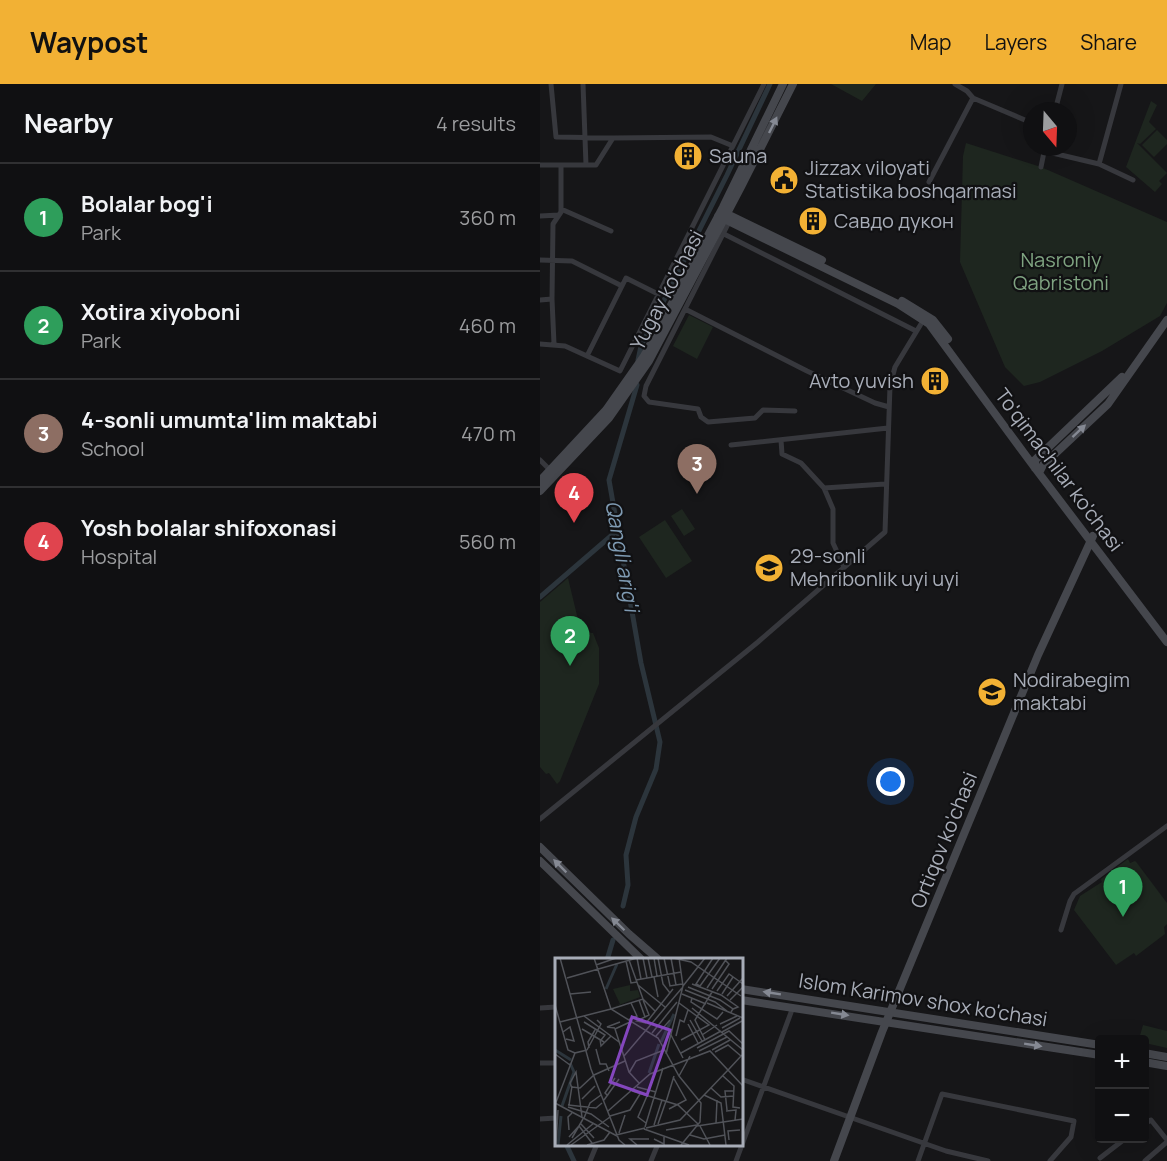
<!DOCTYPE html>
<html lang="en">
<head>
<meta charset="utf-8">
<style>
	:root { --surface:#101012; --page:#19191b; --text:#f1f3f6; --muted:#9c9d9f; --line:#303032; --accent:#f2b134 }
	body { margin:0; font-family:Manrope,sans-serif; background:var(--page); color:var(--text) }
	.controls { position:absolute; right:18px; bottom:18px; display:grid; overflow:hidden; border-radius:6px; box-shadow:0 6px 24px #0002 }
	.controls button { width:54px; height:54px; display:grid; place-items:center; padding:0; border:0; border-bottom:2px solid var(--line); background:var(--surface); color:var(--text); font:30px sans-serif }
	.compass { position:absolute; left:483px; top:18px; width:54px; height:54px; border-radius:50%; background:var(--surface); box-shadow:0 6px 24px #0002; rotate:161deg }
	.you { position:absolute; left:351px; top:698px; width:21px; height:21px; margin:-15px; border:4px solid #fff; border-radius:50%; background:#1a73e8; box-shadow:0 0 0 9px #1a73e833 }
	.badge { display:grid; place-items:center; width:39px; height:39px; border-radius:50%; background:var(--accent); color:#fff; font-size:20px; font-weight:700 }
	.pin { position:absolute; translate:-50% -50px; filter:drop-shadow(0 2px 3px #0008) }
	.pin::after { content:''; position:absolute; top:32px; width:21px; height:18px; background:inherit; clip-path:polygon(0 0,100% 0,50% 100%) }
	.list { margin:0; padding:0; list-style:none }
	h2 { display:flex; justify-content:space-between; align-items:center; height:78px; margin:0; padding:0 24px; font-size:26px }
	h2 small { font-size:20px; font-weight:400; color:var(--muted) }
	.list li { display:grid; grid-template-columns:39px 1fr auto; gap:18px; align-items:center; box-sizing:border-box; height:108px; padding:0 24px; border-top:2px solid var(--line) }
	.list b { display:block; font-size:22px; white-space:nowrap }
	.list p { margin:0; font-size:20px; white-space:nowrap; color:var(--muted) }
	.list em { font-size:20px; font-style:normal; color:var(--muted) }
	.map { position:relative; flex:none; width:627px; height:1077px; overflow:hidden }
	header { display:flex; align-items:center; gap:36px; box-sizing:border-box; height:84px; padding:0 30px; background:var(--accent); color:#111 }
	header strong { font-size:28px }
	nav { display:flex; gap:33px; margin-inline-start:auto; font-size:21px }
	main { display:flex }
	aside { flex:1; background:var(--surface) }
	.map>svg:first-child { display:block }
	.green { fill:#1e261f }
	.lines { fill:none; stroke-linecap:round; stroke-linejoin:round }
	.canal { stroke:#2c353c; stroke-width:5 }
	.street { stroke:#37383d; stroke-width:5 }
	.secondary { stroke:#45474d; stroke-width:8 }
	.oneway { fill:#858993 }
	.labels { text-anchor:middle; stroke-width:4.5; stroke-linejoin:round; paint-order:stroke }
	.poi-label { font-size:20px; fill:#a8adb8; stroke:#111113; text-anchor:start }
	.park-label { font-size:20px; fill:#7fa381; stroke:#111113 }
	.street-label { font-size:20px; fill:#a8adb8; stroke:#111113 }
	.water-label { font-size:21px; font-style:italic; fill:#7f9bb3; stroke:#111113 }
	.inset-river { fill:none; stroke:#2c353c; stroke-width:3 }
	.inset-road { fill:none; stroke:#505258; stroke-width:1.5 }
	.view { fill:#8446be; fill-opacity:0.15; stroke:#8446be; stroke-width:3 }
	.inset-edge { fill:none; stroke:#a8adb8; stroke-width:3 }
</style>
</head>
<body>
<header>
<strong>Waypost</strong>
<nav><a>Map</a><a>Layers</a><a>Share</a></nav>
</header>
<main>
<aside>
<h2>Nearby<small>4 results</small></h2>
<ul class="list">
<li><span class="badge" style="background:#2e9e5b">1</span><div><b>Bolalar bog'i</b><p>Park</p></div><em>360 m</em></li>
<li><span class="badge" style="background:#2e9e5b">2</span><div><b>Xotira xiyoboni</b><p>Park</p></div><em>460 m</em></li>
<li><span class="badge" style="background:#8d6e63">3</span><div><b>4-sonli umumta'lim maktabi</b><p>School</p></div><em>470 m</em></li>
<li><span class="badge" style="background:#e0444e">4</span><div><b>Yosh bolalar shifoxonasi</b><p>Hospital</p></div><em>560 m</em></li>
</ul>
</aside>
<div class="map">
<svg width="627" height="1077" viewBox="0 0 627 1077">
	<rect width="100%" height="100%" fill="#161618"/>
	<path class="green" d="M291,0h45l-14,17z
		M611,17l6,4 -8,17 7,7 -16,15 -3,-1 30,30 -8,8 3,3 -7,8 -29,-25z
		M617,46l10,10v4l-13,13 -12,-12z
		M426,59l75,24 126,55v81l-7,13 -58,35 -62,31 -16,4 -19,-19 -45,-105 3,-106z
		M149,231l24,12 -16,32 -24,-13z
		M142,425l13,20 -11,7 -13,-20z
		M125,436l27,41 -26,17 -27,-41z
		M28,494l13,54 12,1 6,15v36l-39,97 -3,3 -8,-11 -3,1 -6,-7v-165z
		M588,775l2,4 5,-2 2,2 30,40v21l-3,3 1,7 -29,22 -2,-3 -18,12 -42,-55 6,-14 22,-14 -1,-3z
		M603,941l24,6v17l-22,-5 -1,-3 -5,-1z"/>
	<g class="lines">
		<path class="canal" d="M98,276l3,-14 86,-171 43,-91
			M0,513l79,-68
			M83,822l5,-21 -2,-30 10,-38 20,-48 4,-27 -19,-79 -32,-183 28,-95
			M67,876l6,-20
			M26,1060l8,17"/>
		<path class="street" d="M11,0l5,53 57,1
			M43,0l3,81
			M415,0l12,7 6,7 59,25
			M515,27l7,-27
			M504,67l55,13 34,16
			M559,80l22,-80
			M0,81h56l17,-27 98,-1 22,9
			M501,83l4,-20
			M389,98l44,-84
			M21,125l50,22
			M0,132l19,-1
			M189,138l-83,164 -2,10 5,6 49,7 3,8 7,5 47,-4 8,-8 32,1
			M182,149l194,98
			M0,176l32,1 50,25
			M0,216l12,-1
			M145,225l122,62 68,32 14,4
			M0,260l25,2 55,25 144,-287
			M14,260l-2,-45 1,-75 8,-12v-47
			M47,272l39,-78 32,16
			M241,356l1,14 19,9 23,25 61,-4
			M191,361l157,-17
			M0,376l11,11
			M284,404l9,21v34l11,24
			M0,735l218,-177 127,-110 5,-146 5,-19 29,-48
			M521,846l9,-29 4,-7 93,-68
			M0,924l16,-1
			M0,979h16
			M201,995l205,72 42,10
			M0,1035l16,-1
			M604,1040l7,-4 16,20
			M560,1074l26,-20
			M50,1077l7,-17
			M111,1077l7,-17
			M196,1077l57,-154
			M378,1077l24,-67 132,27 -3,16 -21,24
			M605,1077l22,-19"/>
		<path class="secondary" d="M181,127l101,49
			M178,132l180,88 31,20 106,144 132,174
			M362,217l31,19 15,19
			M495,384v-8l87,-83
			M499,389l4,-8 65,-61 59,-84
			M0,397l66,-71 38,-54 79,-149 60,-123
			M0,407l69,-73 40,-57 92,-174 52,-103
			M0,763l89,87 30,26
			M0,777l102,99
			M201,905l359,56
			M201,916l359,55
			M604,969l23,4
			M604,978l23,4
			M294,1077l48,-129 156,-377 55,-119"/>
	</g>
	<defs><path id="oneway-solid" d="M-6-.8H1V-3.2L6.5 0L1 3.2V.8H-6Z" transform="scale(1.5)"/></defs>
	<g class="oneway">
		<use href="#oneway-solid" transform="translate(233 41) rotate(-64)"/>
		<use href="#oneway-solid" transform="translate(539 347) rotate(-43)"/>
		<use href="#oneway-solid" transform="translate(20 782) rotate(-135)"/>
		<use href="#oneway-solid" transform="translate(78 840) rotate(-136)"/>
		<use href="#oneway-solid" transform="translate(232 909) rotate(-171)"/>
		<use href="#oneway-solid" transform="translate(300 930) rotate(9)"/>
		<use href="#oneway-solid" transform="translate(493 961) rotate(9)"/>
	</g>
	<defs>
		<g id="building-disc" transform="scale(1.5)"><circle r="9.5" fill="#f2b134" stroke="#111113"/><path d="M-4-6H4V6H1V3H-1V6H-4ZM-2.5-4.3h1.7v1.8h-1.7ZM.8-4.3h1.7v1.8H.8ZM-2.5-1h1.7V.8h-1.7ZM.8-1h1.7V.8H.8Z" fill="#111"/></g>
		<g id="civic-disc" transform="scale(1.5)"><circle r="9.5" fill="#f2b134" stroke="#111113"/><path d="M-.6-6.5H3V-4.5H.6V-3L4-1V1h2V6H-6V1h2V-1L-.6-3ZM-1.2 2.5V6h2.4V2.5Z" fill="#111"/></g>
		<g id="school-disc" transform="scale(1.5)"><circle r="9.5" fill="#f2b134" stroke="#111113"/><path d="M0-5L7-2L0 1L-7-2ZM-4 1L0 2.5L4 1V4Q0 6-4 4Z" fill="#111"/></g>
	</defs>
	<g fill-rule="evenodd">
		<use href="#building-disc" x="148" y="72"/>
		<use href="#civic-disc" x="244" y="96"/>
		<use href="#building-disc" x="273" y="137"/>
		<use href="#building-disc" x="395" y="297"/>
		<use href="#school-disc" x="229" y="484"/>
		<use href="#school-disc" x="452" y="608"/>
	</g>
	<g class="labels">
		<g class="poi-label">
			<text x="169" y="79">Sauna</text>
			<text x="265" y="91">Jizzax viloyati<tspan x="265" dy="23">Statistika boshqarmasi</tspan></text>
			<text x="294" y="144">Cавдо дукон</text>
			<text x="374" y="304" text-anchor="end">Avto yuvish</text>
			<text x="250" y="479">29-sonli<tspan x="250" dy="23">Mehribonlik uyi uyi</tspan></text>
			<text x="473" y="603">Nodirabegim<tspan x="473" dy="23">maktabi</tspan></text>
		</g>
		<g class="park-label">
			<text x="521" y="183">Nasroniy<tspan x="521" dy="23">Qabristoni</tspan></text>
		</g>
		<g class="street-label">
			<text transform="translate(127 206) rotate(-62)" y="7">Yugay ko'chasi</text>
			<text transform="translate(519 386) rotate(53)" y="7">To'qimachilar ko'chasi</text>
			<text transform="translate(404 756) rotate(-68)" y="7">Ortiqov ko'chasi</text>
			<text transform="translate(383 916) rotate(9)" y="7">Islom Karimov shox ko'chasi</text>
		</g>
		<g class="water-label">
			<text transform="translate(82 472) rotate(80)" y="7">Qangli arig'i</text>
		</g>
	</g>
	<g transform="translate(15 874)">
		<rect width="188" height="188" fill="#161618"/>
		<path d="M75,27v6l8,-1 2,7 -29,11 9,-4 -7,-15z" fill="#1e261f"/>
		<path class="inset-river" d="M51,31l11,-25M106,84l13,-28M0,92l16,10M94,115l10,-29M7,148l12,-34 -4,-9M3,187l3,-29"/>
		<path class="inset-road" d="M5,0l31,111 28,71 6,5M39,0l17,51 47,29 21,38 22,27 -1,19 -19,23M82,0l4,21M88,0l4,20M93,0l4,19M99,0l3,18M103,0l5,26 7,9M109,0l6,28 12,-2M116,0l5,27M118,0l18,4 50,34M158,0l-17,26 4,2 20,-28M74,2l14,39M71,3l5,22 6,-1M41,7l20,-7M99,19l4,20M12,20l70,-20M81,22l45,-8M137,26l29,11 17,12 -5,2M83,27l27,22M128,28l22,-28M133,29l32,13 13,9 -2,3M152,30l20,-30M157,31l17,-25 -4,-4M130,32l30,12 12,9M162,33l12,-17 14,10M15,36l21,-2M127,36l24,10M167,36l11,-17M172,38l16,-18M137,40l-1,4 26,17 6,-7M84,42l6,17 -8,4 9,2M88,42l6,15 -4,2M175,42l13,-13M124,45l30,22 -28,15M152,45l36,15M0,47l13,45 7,3M137,50l51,42M56,51l32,-10 12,12M29,58l35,26M73,62l9,-4 -6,-13M135,62l12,21M5,64l51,-13M29,64l21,13 -4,5M75,64l-15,7 14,43 10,11M91,65l27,-34M133,66l10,19M165,66l17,-8M60,70l-8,-1 13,-5M167,70l18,-10M27,71l22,13M8,74l7,-5 4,14 -8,-2M167,74l20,-11M97,75l25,-31M116,77l12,23M147,77l15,-10M101,78l14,-16M121,78l4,-16 4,2 4,-12M45,81l1,7 10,-10M150,82l-10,-20 17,-28M34,90l-1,-6 7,-12M142,90l32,-17 14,13M41,91l4,15h6l3,7M32,92l14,-26 -4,-4M157,92l18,-10M144,93l28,-14M160,94l13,-7 13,11M126,95l40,-22M0,96l15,11M111,96l17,-68 -4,-28M69,98l58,-68M174,111l13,-14M74,115l7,-12 28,-11M124,118l11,-20M168,118l11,10 -1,21 7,1M17,129l8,1 14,-13 31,-14M82,129l19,5M17,130l-2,-5 6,-11 6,45M156,130l10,9 13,-1M77,133l46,14 20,19M149,137l17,8 5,42M53,138l-3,-3 10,-15M27,141l13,-13M49,142l15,-21M111,144l8,-26M0,145l62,33M0,147l20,-52 12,-3M13,147l28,3 6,-5M14,147l3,-19M13,149l23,7 18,13M114,151l17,-9 -13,-23M172,152l-2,-19h9M53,153l42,-37 60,-23 33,35M171,153l10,-1 -1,10M55,158l20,-6 10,-16M29,160l6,-15 11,-8M91,165l-8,-6 9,-21M161,165l1,-23M26,166l13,14M103,166l8,-23M99,167l8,-25M142,168l46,-7M145,168l10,19M90,169l18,-59M91,170l34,-8 49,-51M89,171l45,16M14,172l-1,-13 4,-4M111,172l31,-5M64,175l6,-18M61,177l29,-7M135,177l14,4 21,-4M14,179l10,-11 13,17M17,180l11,-19M99,181l10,5v-7M174,182l-1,-9 12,-1M1,187l2,-35M12,187l27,-22M16,187l39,-28M32,187l17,-5 6,-8M82,187l-7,-6h19"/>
		<path class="view" d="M77,59l38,13 -23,65 -37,-13z"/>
		<rect width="188" height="188" class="inset-edge"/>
	</g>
</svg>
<div class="controls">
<button>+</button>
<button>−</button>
</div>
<svg class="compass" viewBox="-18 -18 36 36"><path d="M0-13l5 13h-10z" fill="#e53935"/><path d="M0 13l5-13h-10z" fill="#9c9d9f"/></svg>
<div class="you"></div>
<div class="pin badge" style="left:583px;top:833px;background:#2e9e5b">1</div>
<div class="pin badge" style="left:30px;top:582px;background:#2e9e5b">2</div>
<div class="pin badge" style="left:157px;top:410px;background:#8d6e63">3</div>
<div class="pin badge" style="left:34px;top:439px;background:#e0444e">4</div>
</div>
</main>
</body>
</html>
